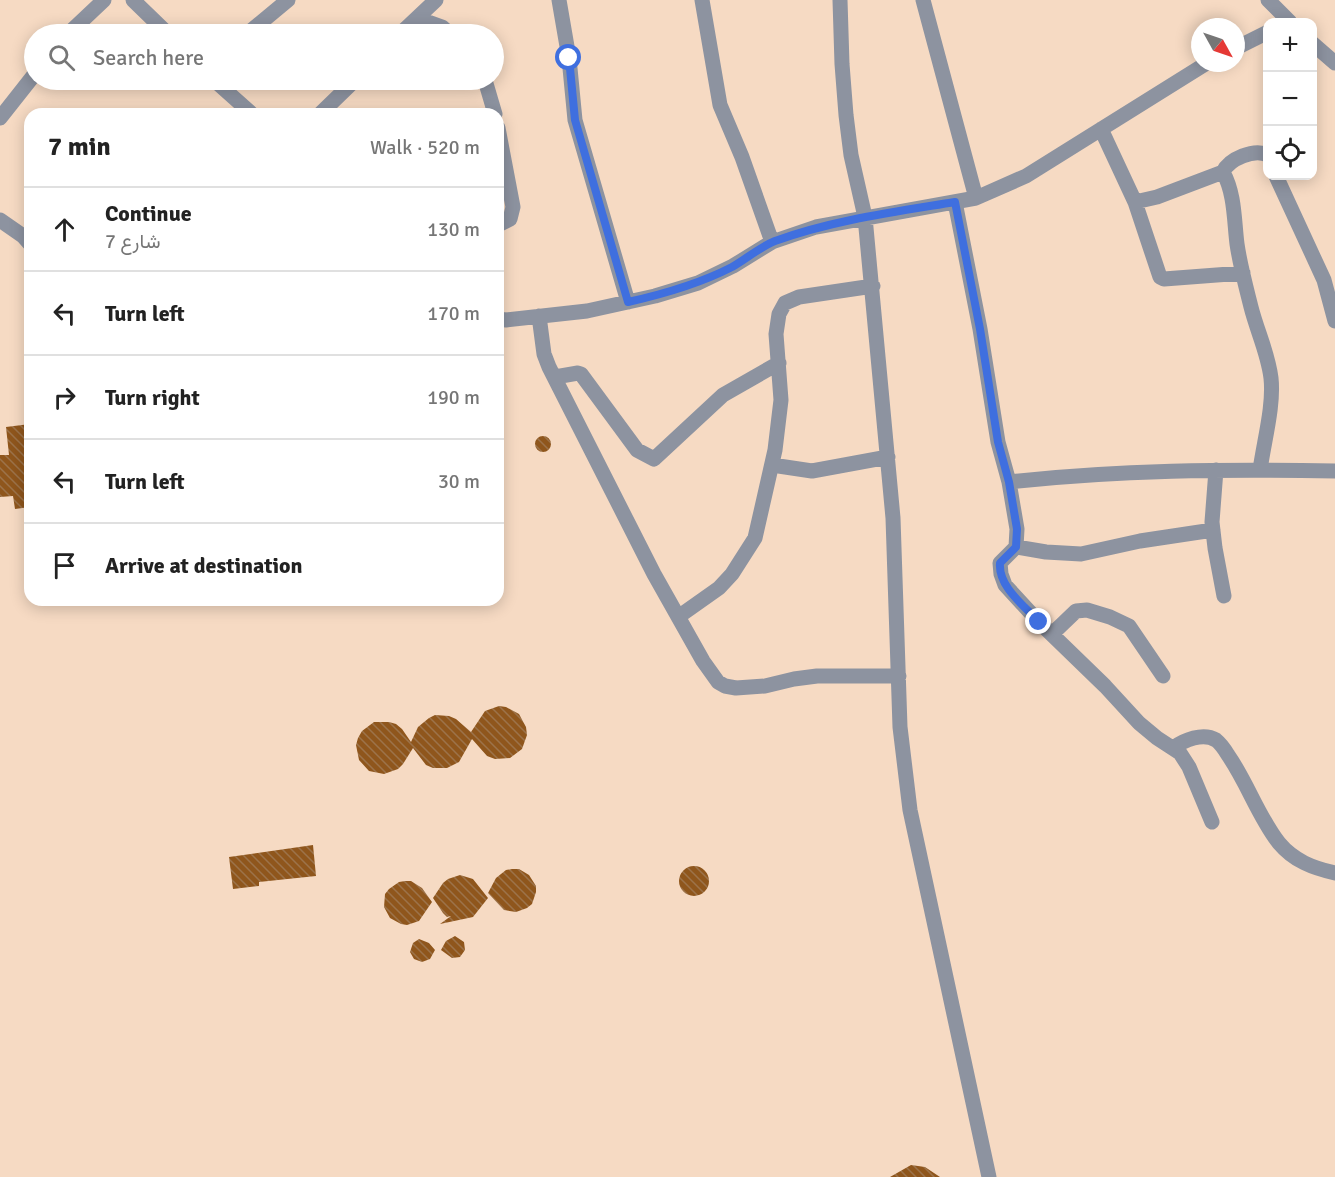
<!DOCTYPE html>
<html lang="en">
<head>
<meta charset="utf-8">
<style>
	:root { --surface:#fff; --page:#f2f2f2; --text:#222; --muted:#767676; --line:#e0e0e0 }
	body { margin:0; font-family:Signika,Vazirmatn,sans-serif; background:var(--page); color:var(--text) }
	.controls { position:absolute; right:18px; top:18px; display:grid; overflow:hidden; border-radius:12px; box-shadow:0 3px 15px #0003 }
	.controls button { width:54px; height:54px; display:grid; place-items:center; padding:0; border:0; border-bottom:2px solid var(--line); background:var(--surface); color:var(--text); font:30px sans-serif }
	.compass { position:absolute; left:1191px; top:18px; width:54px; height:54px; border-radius:50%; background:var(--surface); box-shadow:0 3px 15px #0003; rotate:130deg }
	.stop { position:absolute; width:18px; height:18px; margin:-14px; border:4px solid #3f6fdf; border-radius:50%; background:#fff }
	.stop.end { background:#3f6fdf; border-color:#fff; box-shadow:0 2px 6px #0008 }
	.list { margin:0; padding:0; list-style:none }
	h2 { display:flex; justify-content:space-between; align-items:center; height:78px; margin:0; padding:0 24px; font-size:26px }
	h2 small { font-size:20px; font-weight:400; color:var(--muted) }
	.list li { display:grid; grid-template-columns:39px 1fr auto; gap:18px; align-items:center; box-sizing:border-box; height:84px; padding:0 24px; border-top:2px solid var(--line) }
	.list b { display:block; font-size:22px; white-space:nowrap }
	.list p { margin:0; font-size:20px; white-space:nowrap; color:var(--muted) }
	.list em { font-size:20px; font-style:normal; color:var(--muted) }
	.icon { flex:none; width:33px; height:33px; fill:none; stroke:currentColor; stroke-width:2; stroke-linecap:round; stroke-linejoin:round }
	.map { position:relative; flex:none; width:1335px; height:1177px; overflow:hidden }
	.search { position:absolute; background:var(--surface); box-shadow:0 3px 15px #0003; left:24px; top:24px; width:480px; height:66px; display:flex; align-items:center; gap:15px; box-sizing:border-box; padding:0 21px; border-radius:33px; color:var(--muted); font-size:22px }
	.panel { position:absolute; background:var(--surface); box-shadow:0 3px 15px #0003; left:24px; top:108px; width:480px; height:498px; border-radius:18px }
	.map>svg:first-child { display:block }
	.building { fill:url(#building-back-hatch) }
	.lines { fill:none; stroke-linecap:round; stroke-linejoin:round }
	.street { stroke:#8d93a0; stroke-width:15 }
	.route { stroke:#3f6fdf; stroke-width:8 }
</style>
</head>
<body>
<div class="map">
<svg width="1335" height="1177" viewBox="0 0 1335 1177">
	<defs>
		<pattern id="building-back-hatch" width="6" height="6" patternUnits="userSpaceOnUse" patternTransform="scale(1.5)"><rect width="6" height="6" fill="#8f561c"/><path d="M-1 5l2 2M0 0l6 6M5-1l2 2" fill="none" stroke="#9c734a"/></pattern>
	</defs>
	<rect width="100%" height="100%" fill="#f6dac3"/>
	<path class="building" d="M30,424v83l-15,2 -2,-13 -13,1v-42h9l-3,-28z
		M535 444a8 8 0 1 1 16 0a8 8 0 1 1-16 0Z
		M499,706l7,1 13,7 7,13 1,8 -5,14 -12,9 -15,1 -8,-3 -15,-17 -13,23 -12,6h-14l-7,-3 -13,-17 -10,16 -5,5 -14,5 -15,-3 -10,-11 -3,-15 2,-7 4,-7 12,-9h15l7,2 6,5 9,13 7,-15 11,-9 6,-3 14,1 7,3 15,13 14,-21z
		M313,845l3,31 -57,6v4l-26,3 -4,-32z
		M679 881a15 15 0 1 1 30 0a15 15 0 1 1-30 0Z
		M512,869h7l10,6 7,11v6l-4,12 -5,4 -11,4 -12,-2 -16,-17 8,-15 10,-8z
		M460,875l13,4 15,19 -15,19 -33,7 11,-8 -4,1 -4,-4 -10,-15 10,-15 5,-4z
		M405,881h6l11,7 10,14 -13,19 -12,4 -6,-1 -11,-6 -6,-11 1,-13 4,-5 10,-7z
		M455,936l9,6 1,8 -5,7 -8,1 -11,-8 5,-9z
		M419,939l10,4 6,7 -5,9 -8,3 -8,-3 -4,-7 3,-9z
		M911,1165l14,2 15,10h-50z"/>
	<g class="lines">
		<path class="street" d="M133,0l35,34
			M559,0l10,58 6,62 53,182
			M702,0l18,105 22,52 30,85
			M840,0l2,64 4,51 5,40 14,62 28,301 7,209 10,83 79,367
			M923,0l53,198
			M1268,0l22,22
			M417,18l25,9 8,7
			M68,34l36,-34
			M247,34l41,-34
			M400,34l36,-34
			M1312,43l23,20
			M1236,48l32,-16
			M214,80l38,34
			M485,80l10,34
			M320,114l35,-34
			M0,118l34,-43
			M498,128l15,79 -3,12 -12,6
			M1101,129l34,73 25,75 4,2 79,-6
			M1223,172c6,-13 31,-24 45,-17
			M1276,176l48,104 11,41
			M955,202l25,127 18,113 11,40 8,47 -1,18 -16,16 1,11 4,11 34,37 66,64 34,37 18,15 23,15 9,14 23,55
			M1135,202l22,-5 66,-25c12,22 11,48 14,72 3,21 9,43 14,63 6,24 17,46 20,71 3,28 -7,63 -11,92
			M0,220l23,16 7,8
			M539,316l5,38 5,13 105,207 49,87 15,21 7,4 11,2 29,-2 29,-7 23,-3h82
			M498,319l8,1 81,-9 68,-15 43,-13 35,-17 39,-24 44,-15 160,-29 50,-22 181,-113
			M555,377l23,-4 3,1 56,76 17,9 69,-64 56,-32
			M772,465l40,6 76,-14
			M1216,470l-4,52 3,26 9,48
			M1009,482c108,-12 217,-13 326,-11
			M1016,547l30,5 35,2 59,-13 73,-11
			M678,617l41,-29 13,-14 23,-36 20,-88 6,-50 -5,-66 3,-20 6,-11 14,-6 74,-11
			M1052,634l24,-23 11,-1 23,7 19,9 34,50
			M1173,748c11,-8 30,-16 43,-8 5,4 9,10 12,15 19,27 31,63 51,88 15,18 34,25 56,30"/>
	</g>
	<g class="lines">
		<path class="route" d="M569,58l6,62 53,182c36,-8 71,-18 104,-35 14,-8 28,-20 43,-26 58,-21 119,-29 180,-39l25,127 18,113 11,40 8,47 -1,18 -16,16c-2,24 25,43 39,59"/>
	</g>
</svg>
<div class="controls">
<button>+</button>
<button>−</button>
<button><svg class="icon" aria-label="locate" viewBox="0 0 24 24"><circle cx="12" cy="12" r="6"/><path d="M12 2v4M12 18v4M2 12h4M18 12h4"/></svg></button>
</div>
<svg class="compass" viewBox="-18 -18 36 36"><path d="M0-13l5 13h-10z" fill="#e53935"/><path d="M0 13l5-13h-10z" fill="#767676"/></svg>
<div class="stop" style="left:569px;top:58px"></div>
<div class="stop end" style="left:1039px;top:622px"></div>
<div class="search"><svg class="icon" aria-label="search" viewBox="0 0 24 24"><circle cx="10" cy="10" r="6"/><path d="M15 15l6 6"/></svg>Search here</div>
<section class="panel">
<h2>7 min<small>Walk · 520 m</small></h2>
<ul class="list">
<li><svg class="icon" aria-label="ahead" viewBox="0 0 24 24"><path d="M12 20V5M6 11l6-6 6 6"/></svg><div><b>Continue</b><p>شارع 7</p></div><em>130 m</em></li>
<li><svg class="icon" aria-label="left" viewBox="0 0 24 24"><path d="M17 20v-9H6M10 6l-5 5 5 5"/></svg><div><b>Turn left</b></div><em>170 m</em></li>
<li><svg class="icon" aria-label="right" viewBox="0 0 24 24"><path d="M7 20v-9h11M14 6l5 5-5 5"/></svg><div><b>Turn right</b></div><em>190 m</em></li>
<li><svg class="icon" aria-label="left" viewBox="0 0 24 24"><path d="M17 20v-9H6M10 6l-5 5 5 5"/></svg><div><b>Turn left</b></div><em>30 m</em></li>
<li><svg class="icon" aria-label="arrive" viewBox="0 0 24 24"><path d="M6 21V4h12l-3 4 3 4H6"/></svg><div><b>Arrive at destination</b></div></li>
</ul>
</section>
</div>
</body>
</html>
